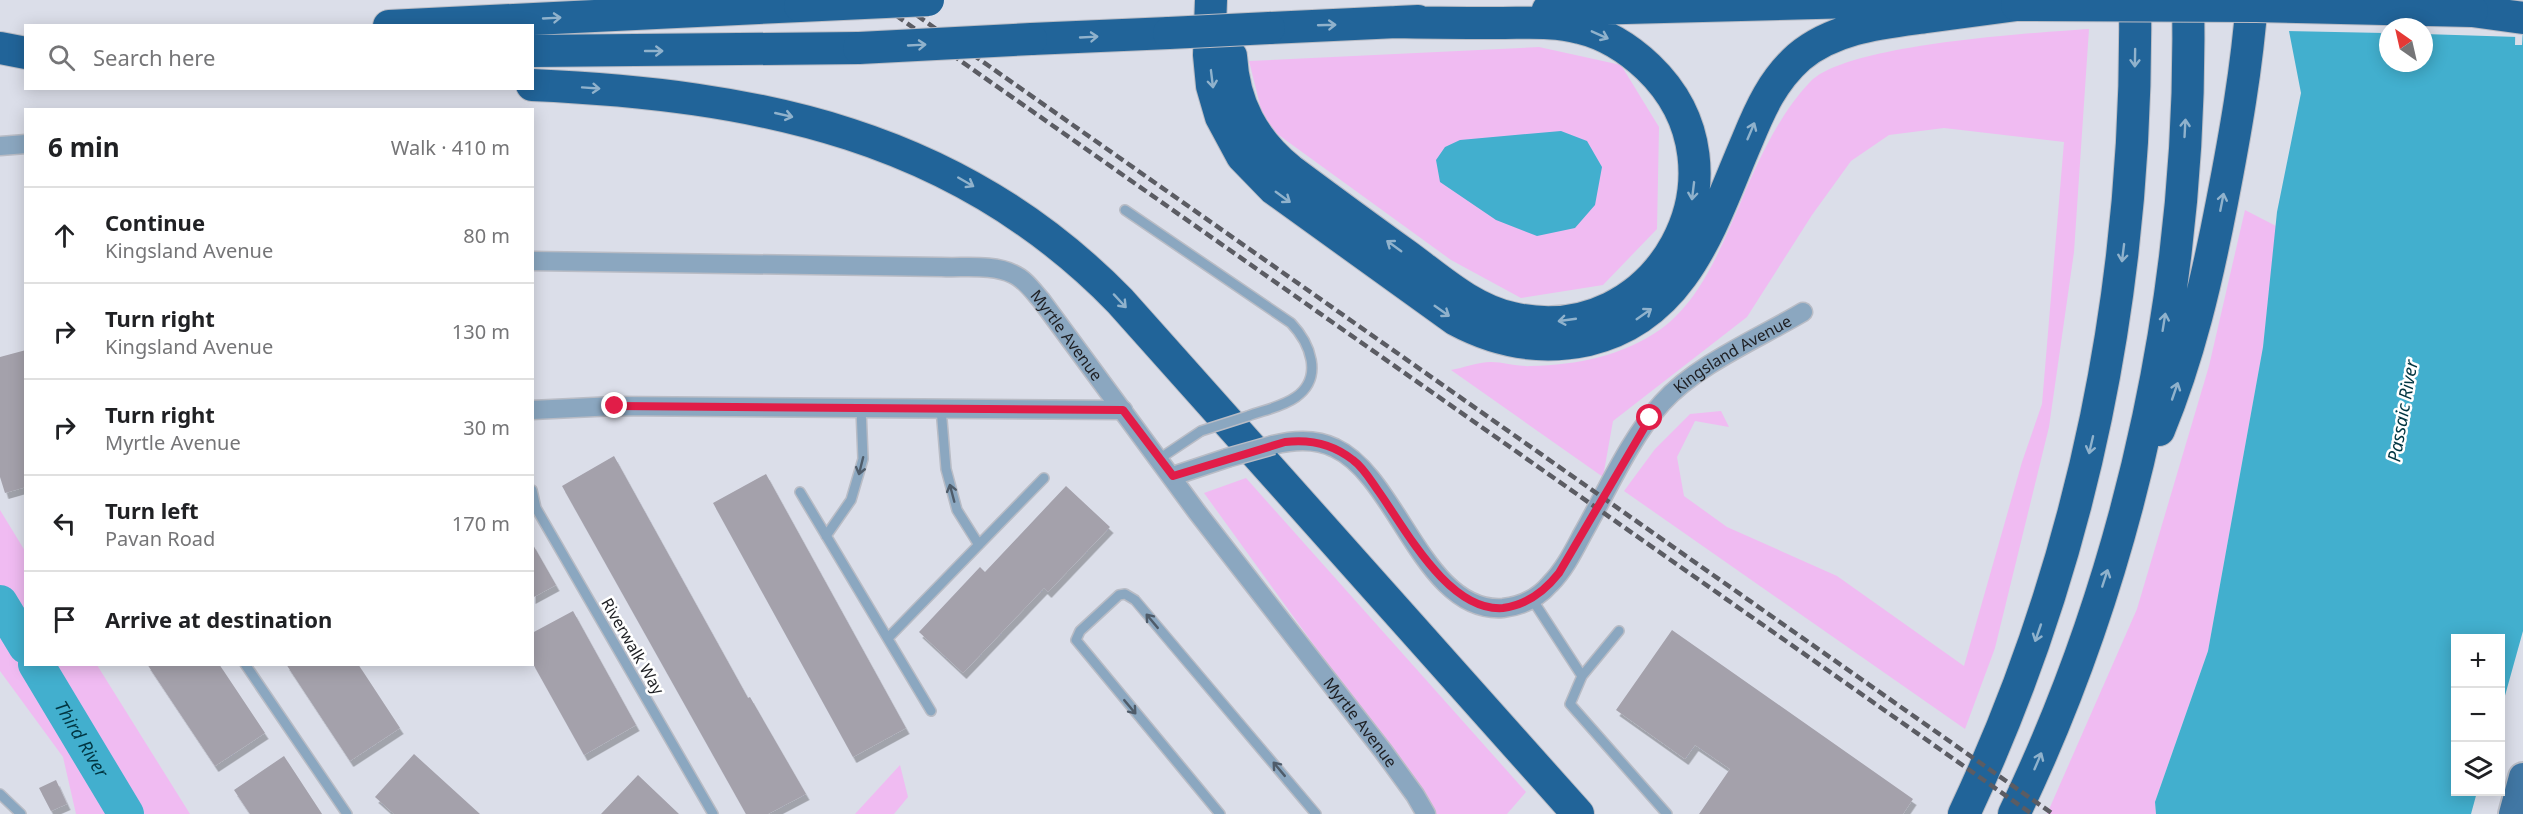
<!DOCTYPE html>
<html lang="en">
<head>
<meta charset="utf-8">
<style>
	:root { --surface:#fff; --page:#f6f6f6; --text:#202124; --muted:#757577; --line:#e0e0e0 }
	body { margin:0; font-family:"Noto Sans",sans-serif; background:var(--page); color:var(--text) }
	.controls { position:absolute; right:18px; bottom:18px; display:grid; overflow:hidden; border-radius:0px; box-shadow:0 3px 15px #0003 }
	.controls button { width:54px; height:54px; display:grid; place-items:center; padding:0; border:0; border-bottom:2px solid var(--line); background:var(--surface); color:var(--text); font:30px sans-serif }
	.compass { position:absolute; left:2379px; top:18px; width:54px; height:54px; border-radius:50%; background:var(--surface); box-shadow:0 3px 15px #0003; rotate:326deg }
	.stop { position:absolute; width:18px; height:18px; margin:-14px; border:4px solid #e11d48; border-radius:50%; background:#fff }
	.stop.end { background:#e11d48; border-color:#fff; box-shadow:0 2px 6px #0008 }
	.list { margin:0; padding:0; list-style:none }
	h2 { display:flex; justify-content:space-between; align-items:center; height:78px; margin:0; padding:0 24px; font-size:26px }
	h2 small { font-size:20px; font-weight:400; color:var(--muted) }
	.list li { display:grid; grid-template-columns:39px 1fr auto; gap:18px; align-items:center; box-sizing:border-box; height:96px; padding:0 24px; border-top:2px solid var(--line) }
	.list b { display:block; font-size:22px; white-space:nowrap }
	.list p { margin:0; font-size:20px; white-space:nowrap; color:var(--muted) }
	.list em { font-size:20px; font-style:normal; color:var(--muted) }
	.icon { flex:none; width:33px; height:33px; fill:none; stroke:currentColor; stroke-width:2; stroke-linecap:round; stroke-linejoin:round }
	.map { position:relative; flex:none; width:2523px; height:814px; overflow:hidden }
	.search { position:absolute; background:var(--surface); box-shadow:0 3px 15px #0003; left:24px; top:24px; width:510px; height:66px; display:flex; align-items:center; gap:15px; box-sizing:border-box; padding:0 21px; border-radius:0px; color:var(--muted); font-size:22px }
	.panel { position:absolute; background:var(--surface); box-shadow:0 3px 15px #0003; left:24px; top:108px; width:510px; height:558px; border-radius:0px }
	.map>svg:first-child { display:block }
	.green { fill:#f0bbf2 }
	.water { fill:#42afce }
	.pier { fill:#dbdee9 }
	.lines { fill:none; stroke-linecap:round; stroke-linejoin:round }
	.river { stroke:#42afce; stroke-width:36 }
	.building { fill:#a4a1ab; filter:url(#shadow) }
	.lane-casing { stroke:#b9bcc5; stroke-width:12 }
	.street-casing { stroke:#b9bcc5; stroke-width:21 }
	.primary-casing { stroke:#b9bcc5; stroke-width:32 }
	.highway-casing { stroke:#b9bcc5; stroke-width:34 }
	.lane { stroke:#8ba7c0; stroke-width:9 }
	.street { stroke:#8ba7c0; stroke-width:18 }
	.primary { stroke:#4177a4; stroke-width:28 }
	.highway { stroke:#216499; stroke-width:32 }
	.rail { stroke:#5b5c63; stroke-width:4.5; stroke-dasharray:9 4.5; stroke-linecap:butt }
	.lane-bridge-casing { stroke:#b9bcc5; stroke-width:12; stroke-linecap:butt }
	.street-bridge-casing { stroke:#b9bcc5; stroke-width:21; stroke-linecap:butt }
	.highway-bridge-casing { stroke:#b9bcc5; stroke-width:34; stroke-linecap:butt }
	.lane-bridge { stroke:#8ba7c0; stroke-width:9 }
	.street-bridge { stroke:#8ba7c0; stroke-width:18 }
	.highway-bridge { stroke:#216499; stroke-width:32 }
	.oneway { stroke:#90b2cc }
	.oneway2 { stroke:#4f5c6a }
	.route { stroke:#e11d48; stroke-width:8 }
	.labels { text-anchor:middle; stroke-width:5; stroke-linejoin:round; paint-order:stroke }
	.street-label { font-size:16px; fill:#1e1f23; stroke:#fff }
	.water-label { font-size:18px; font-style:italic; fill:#013541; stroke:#fff }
</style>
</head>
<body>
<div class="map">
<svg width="2523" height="814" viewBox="0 0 2523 814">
	<defs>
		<filter id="shadow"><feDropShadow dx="3.5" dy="6" stdDeviation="0" flood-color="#0004"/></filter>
	</defs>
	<rect width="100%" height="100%" fill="#dbdee9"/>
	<path class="green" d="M2089,29l-15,223 -25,175 -54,221 -30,81 -341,-238 31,-42 35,-35 31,-3 8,16 -34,-6 -18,36 7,39 43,31 110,49 127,90 58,-204 20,-58 22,-262 -120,-14 -55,7 -38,26 -39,54 -65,102 -134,104 -10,56 -152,-107c12,-2 27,-8 40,-8 13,0 27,5 40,4 46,-1 92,-10 130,-37 40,-29 60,-82 79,-125 16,-40 40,-91 70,-122 36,-38 223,-49 279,-53z
		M1539,47l82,18 38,62 -2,102 -54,56 -82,13 -70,-38 -186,-135 -16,-64z
		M2245,210l31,16 -13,121 -55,304 -53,151 1,12h-109l90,-205 72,-243z
		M1246,478l280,314 -19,22h-71l-232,-321z
		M0,510l25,41 1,113 71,1 93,149h-114l-13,-57 -63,-86z
		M900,765l8,32 -14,17h-39z"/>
	<path class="water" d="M2283,0h99l-1,38 7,1v24h36v-36l92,-27 -1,45h7l1,-17v603l-22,79 -1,-72h-44v154h21l-6,22h-315l-1,-12 53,-151 55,-304 14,-135 24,-119z
		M1561,131l26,10 15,26 -7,38 -20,23 -38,8 -41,-16 -56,-38 -4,-22 9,-13 15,-7z"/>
	<path class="pier" d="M2280,0h105l-1,33 -98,-2z
		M2388,0h131l-1,37 -94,-3v-7h-36v2z"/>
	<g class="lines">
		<g class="river">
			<path d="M0,603l26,43"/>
			<path id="s1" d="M36,664l90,150"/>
		</g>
	</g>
	<path class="building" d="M26,350v137l-21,6 -5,-16v-120z
		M614,456l134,242 2,-1 56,97 -38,20h-22l-184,-328z
		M766,474l140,254 -53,29 -140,-254z
		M1066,486l44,41 -62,65 -4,-4 -81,85 -44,-41 61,-65 5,5z
		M532,543l24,42 -24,13z
		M573,611l63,114 -52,30 -52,-93v-29z
		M1672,630l241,169 -10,15h-204l31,-45 -35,-24 -10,14 -69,-49z
		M147,664h72l46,69 -50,33z
		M286,664h72l42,64 -50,33z
		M414,754l66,60h-86l-19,-17z
		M284,756l38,58h-72l-16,-24z
		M638,775l41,39h-78z
		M56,780l11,24 -16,7 -12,-23z"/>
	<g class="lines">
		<g class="lane-casing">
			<path id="lane" d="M1125,210l166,113c19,20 33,54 5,74 -14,10 -32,13 -48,19
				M941,408l5,61 11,41 22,35
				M1159,459l42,-28
				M532,490l4,18 177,306
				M800,492l131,219
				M826,536l25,-36 12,-41 -2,-51
				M1532,599l50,77 -12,28 97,110
				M888,638l156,-160
				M245,664l102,150
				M1582,676l37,-45
				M0,794l21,20
				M1220,814l-144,-174 4,-9 39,-36 6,-1 10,6 181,214"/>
		</g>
		<g class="street-casing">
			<g id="street">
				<path d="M0,146l26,-2"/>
				<path id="s2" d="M532,261l410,6c22,1 52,-3 71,7 12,5 20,17 28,26l156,212 186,239 32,44 11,19"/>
				<path d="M532,410l83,-4 508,4"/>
				<path id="s3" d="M1273,445c20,-5 42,-7 62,3 63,29 89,166 168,160 18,-2 35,-10 47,-24 14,-14 23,-32 32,-49 24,-42 48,-97 80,-132 34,-38 97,-65 141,-91"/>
				<path d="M1173,476l54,-18"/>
			</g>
		</g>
		<g class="primary-casing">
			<path id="primary" d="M2513,814l10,-37"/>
		</g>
		<g class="highway-casing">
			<path id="highway" d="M1211,0l-2,55 3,31 9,31 21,39 32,33 182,131c41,22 86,30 132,20 98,-23 124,-118 159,-199 13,-32 26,-61 52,-84 36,-30 84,-34 128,-40 30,-4 60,-8 90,-12
				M1548,10l382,-10
				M2472,11l51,7
				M389,26l411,-20
				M1269,28l149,-7
				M1031,39l138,-6
				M0,48l26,5
				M532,51l327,-3
				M1231,56c3,48 22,84 59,114 39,29 77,57 116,85 33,24 65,54 106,63 147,34 245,-147 136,-251 -19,-18 -43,-33 -68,-39 -25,-7 -52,-5 -78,-5 -35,0 -71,0 -106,-1
				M532,85c224,10 426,49 588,216l458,513
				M2159,430c30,-73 48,-150 63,-228 13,-67 25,-134 30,-202
				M1964,814c120,-255 175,-532 171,-814
				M2014,814c120,-250 180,-537 174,-814"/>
		</g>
		<use href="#lane" class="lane"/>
		<use href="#street" class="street"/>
		<use href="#primary" class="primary"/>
		<use href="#highway" class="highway"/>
		<path class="rail" d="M874,0l1158,814
			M895,0l1158,814"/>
		<g class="lane-bridge-casing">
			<path id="lane-bridge" d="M1201,431l47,-15"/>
		</g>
		<g class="street-bridge-casing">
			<path id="street-bridge" d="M1227,458l46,-13"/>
		</g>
		<g class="highway-bridge-casing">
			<path id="highway-bridge" d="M2017,5l239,1 216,5
				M800,6l128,-6
				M1169,33l100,-5
				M859,48l172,-9"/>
		</g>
		<use href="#lane-bridge" class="lane-bridge"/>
		<use href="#street-bridge" class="street-bridge"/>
		<use href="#highway-bridge" class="highway-bridge"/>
	</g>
	<defs><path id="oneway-shaft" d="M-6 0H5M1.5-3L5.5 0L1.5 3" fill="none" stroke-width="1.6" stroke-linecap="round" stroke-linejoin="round" transform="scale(1.5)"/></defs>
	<g class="oneway">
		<use href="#oneway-shaft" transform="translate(552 18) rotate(-3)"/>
		<use href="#oneway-shaft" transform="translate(1327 25) rotate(-2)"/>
		<use href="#oneway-shaft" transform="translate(1600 35) rotate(24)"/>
		<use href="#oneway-shaft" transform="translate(1089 37) rotate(-3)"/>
		<use href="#oneway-shaft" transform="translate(917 45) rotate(-3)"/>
		<use href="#oneway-shaft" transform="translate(654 51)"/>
		<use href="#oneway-shaft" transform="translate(2135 58) rotate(91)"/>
		<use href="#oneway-shaft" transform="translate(1212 79) rotate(83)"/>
		<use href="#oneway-shaft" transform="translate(591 88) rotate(4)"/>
		<use href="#oneway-shaft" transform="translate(784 115) rotate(13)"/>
		<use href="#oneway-shaft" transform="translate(2185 128) rotate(-87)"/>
		<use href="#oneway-shaft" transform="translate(1751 131) rotate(-67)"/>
		<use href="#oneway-shaft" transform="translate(966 182) rotate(30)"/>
		<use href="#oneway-shaft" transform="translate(1693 191) rotate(97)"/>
		<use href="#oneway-shaft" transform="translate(1283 197) rotate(36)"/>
		<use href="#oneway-shaft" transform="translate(2222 202) rotate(-79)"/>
		<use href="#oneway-shaft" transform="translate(1394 246) rotate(-144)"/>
		<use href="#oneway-shaft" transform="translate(2123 253) rotate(97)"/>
		<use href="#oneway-shaft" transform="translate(1120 301) rotate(47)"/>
		<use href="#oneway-shaft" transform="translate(1442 311) rotate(35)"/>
		<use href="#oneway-shaft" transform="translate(1644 314) rotate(-35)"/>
		<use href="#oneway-shaft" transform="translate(1567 320) rotate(172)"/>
		<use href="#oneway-shaft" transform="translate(2164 322) rotate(-81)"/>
		<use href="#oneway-shaft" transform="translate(2175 391) rotate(-71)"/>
		<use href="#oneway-shaft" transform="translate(2091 445) rotate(103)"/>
		<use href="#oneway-shaft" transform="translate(2105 578) rotate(-72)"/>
		<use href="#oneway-shaft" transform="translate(2038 633) rotate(109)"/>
		<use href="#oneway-shaft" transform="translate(2038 761) rotate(-67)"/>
	</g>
	<g class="oneway2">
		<use href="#oneway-shaft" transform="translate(861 466) rotate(104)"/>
		<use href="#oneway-shaft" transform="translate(952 493) rotate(-105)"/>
		<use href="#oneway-shaft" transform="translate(1152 621) rotate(-130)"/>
		<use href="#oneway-shaft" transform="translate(1130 707) rotate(50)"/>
		<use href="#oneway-shaft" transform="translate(1279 769) rotate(-130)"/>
	</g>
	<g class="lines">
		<path class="route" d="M615,406l508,4 50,66 112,-34c25,-3 48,2 68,18 11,8 18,21 26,32 27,38 70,120 124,116 24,-3 41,-16 56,-35l91,-155"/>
	</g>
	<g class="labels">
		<g class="street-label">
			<text dy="6" stroke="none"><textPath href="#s2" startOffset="564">Myrtle Avenue</textPath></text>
			<text dy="6" stroke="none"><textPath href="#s3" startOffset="658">Kingsland Avenue</textPath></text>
			<text transform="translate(633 646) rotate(60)" y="6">Riverwalk Way</text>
			<text dy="6" stroke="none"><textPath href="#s2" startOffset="1050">Myrtle Avenue</textPath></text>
		</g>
		<g class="water-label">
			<text transform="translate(2403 411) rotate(-80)" y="6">Passaic River</text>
			<text dy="6" stroke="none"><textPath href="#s1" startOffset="88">Third River</textPath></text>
		</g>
	</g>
</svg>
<div class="controls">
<button>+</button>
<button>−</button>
<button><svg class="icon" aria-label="layers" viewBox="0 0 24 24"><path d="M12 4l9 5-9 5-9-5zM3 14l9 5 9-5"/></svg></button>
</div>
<svg class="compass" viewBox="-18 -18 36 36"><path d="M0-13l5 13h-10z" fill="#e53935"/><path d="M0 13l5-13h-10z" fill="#757577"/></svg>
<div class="stop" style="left:1650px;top:418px"></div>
<div class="stop end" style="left:615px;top:406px"></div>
<div class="search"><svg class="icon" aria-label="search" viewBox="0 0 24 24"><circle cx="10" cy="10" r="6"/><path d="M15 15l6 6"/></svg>Search here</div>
<section class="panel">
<h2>6 min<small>Walk · 410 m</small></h2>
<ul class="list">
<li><svg class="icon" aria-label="ahead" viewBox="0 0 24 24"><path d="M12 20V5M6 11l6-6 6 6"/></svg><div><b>Continue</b><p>Kingsland Avenue</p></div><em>80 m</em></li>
<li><svg class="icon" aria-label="right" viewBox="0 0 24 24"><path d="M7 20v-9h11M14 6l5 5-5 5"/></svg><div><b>Turn right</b><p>Kingsland Avenue</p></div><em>130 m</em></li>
<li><svg class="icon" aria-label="right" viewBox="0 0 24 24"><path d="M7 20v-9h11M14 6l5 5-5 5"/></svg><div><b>Turn right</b><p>Myrtle Avenue</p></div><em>30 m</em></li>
<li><svg class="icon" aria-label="left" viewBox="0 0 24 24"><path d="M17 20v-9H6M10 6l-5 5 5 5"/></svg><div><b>Turn left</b><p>Pavan Road</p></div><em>170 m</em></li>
<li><svg class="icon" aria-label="arrive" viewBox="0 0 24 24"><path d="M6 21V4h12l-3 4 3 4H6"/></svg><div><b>Arrive at destination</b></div></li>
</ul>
</section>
</div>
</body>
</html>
